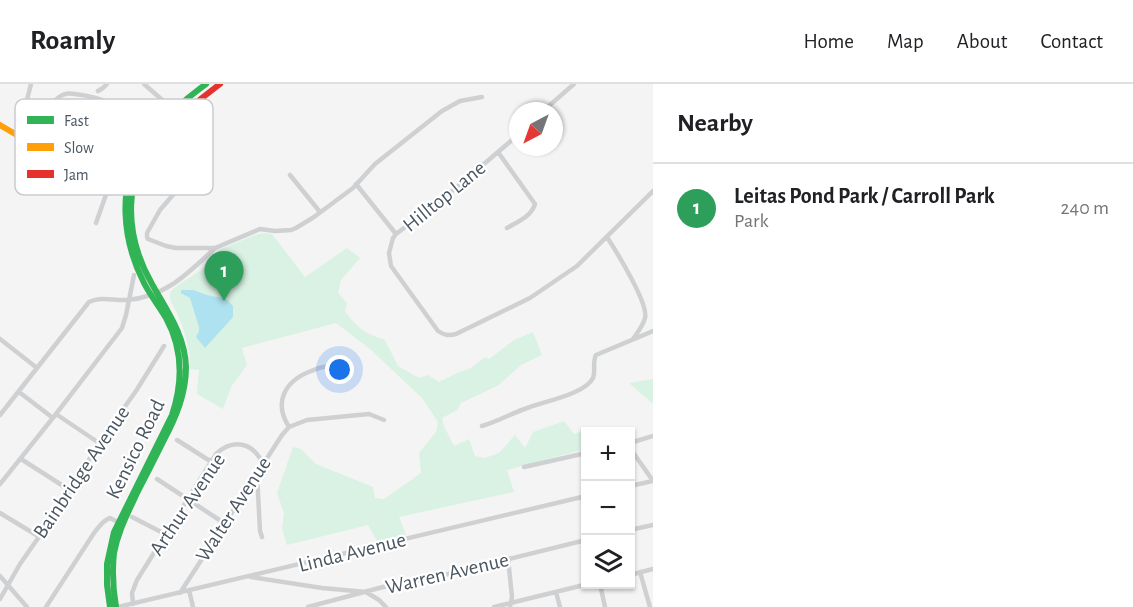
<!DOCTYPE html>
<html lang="en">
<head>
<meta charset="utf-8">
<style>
	:root { --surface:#fff; --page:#f6f6f6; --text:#202124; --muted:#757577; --line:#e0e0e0; --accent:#2563eb }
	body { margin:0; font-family:"Alegreya Sans",sans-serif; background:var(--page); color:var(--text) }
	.controls { position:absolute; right:18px; bottom:18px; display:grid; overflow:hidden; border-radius:0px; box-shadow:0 2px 4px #0004 }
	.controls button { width:54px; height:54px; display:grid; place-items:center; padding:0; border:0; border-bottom:2px solid var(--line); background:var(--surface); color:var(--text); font:30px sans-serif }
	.compass { position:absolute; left:509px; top:18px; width:54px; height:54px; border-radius:50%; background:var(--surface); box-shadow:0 2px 4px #0004; rotate:221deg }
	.you { position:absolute; left:340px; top:286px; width:21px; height:21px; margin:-15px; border:4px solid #fff; border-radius:50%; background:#1a73e8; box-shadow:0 0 0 9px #1a73e833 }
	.badge { display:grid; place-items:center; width:39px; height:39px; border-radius:50%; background:var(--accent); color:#fff; font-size:20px; font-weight:700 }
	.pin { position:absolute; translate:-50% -50px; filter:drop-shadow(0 2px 3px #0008) }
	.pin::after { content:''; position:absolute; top:32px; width:21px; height:18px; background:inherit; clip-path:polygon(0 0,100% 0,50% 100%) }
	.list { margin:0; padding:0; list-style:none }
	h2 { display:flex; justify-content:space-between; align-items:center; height:78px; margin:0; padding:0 24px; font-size:26px }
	h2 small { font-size:20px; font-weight:400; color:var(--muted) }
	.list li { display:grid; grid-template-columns:39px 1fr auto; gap:18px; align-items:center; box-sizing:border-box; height:90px; padding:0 24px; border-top:2px solid var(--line) }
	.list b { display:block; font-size:22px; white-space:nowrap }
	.list p { margin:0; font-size:20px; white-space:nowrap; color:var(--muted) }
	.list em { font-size:20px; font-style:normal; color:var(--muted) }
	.icon { flex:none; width:33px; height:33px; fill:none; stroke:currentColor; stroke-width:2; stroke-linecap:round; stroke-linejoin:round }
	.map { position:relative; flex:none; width:653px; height:523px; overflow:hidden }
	header { display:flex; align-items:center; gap:36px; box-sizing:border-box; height:84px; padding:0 30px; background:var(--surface); border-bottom:2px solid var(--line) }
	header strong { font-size:28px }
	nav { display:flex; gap:33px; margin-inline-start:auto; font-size:21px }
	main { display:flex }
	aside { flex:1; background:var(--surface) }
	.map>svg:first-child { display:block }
	.green { fill:#d9f2e3 }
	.water { fill:#aee2f0 }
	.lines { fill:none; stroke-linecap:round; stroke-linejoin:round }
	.street { stroke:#ced0d2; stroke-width:4.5 }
	.fast { stroke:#30b455; stroke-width:6 }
	.slow { stroke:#ff9f0a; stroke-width:6 }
	.jam { stroke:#e5322d; stroke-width:6 }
	.labels { text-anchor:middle; stroke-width:4.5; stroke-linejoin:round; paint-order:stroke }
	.street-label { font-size:21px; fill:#4a5661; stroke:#fff }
	.key { fill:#fff; stroke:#c9ccd0; stroke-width:1.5 }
	.key-label { font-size:16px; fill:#4a5661 }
</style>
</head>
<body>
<header>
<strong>Roamly</strong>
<nav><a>Home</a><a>Map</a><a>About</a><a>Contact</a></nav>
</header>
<main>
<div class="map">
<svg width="653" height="523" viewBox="0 0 653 523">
	<rect width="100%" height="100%" fill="#f4f4f4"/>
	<path class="green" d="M265,149l7,1 33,43 42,-29 13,10 -19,22 -3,13 9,10 -2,8c12,17 21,23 40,29l13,26 21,12 9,-3 11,7 18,-9 14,-5 14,-11 4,2 25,-19 19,-8 9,23 -21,10 -22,20 -38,18 -4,7 -15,8 2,8 10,20 15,-7 6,17 10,2 14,-5 16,-18 10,13 8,-16 31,-11 10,13 17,-6 1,3 -6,1 -1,17 -78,21 7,22 -115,25 7,18 -29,6 -9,-16 -81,20 -5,-17 2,-15 -7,-20 16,-46 8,2 15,15 57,23 2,11 9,1 37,-26 -2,-20 17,-21 2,-10 -16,-24 -52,-49 -34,-26 -94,25 5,17 -16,22 -8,22 -26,-15 2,-24 -9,-1c0,-18 -4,-35 -11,-51 -2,-7 -9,-15 -9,-22 0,-4 1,-5 4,-8l30,-20 14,-18 40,-16z
		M653,295v25l-24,-21z"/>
	<path class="water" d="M181,206h12l14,5 19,4 7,7v11l-28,31 -9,-11 3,-6v-4l-9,-29 -9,-5z"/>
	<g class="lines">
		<path class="street" d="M144,0l32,28
			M98,7l5,-3 4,-4
			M543,27l31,-27
			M518,51l-74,63 -48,36 -3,4 -4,15 2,13 47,65c6,4 10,5 18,3l74,-36 47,-32 76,-75
			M18,52l13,-52
			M34,62c6,-16 11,-39 25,-49 8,-6 14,-3 23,-2 13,2 44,10 45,27 1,3 0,6 -1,9 -1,6 -2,9 -5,13 -4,5 -8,10 -15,10 -10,1 -22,-3 -32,-5
			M498,68l37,52c-3,12 -18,18 -28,24
			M190,91l-30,35 -13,23v4l1,2 18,7 10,2h39l45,-19 15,2 16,-1 5,-2 18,-11 39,-29 22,-24 67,-53 18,-10 22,-4
			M290,91l30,37
			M356,100l40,50
			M96,139l12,-34 11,-22
			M607,153c9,14 42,67 38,81 -2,8 -8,15 -12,21
			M0,255l37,29
			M19,308l34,26
			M56,330l43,29
			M0,331l89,-113c13,-6 25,-1 38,-2 39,-3 61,-27 88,-52
			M482,342c17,-5 32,-14 48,-19 16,-6 55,-13 63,-29 3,-7 -1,-15 3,-23l57,-24
			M289,343c-16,-25 -4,-46 22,-56 8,-3 15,-6 23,-5
			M177,356l33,21
			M630,359l23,-7
			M630,364l23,33
			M21,375l50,32
			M524,383l62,-14
			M257,389l3,58 2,6
			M157,395l67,44
			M0,400l56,-70 66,-86 4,-13 8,-40
			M630,402l23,-5
			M0,429l38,23
			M132,433l33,17
			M630,446l23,-5
			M508,474l4,39 -2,10
			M640,488l10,35
			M630,491l23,-6
			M0,492l27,31
			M251,493l71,11 44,4 13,8 7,7
			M600,500l5,23
			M189,506l4,17
			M556,508l4,15
			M180,509l102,-158 7,-8 18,-7 62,-6 15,6
			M0,515l20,-35 51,-73 28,-48 37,-52 28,-45
			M133,520l-1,-11 5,-13 79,-126c17,-16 37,-12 47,10
			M46,523l48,-74c5,-6 9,-13 16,-15l8,4
			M118,523l468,-111
			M308,523l75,-20 53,-10 150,-37
			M494,523l94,-23"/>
		<path class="fast" d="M110,523l-3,-22v-21l7,-32 58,-117c11,-33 11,-66 -6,-97 -7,-12 -16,-23 -22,-35 -22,-43 -27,-97 -1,-139 12,-19 45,-47 63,-60
			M116,523c-3,-18 -4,-36 -2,-54 4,-22 14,-40 23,-60 9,-17 18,-35 27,-53 12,-23 22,-46 22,-73 -1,-32 -19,-56 -34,-83 -28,-49 -31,-110 10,-152"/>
		<path class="slow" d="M0,41l44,26 89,20"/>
		<path class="jam" d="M162,48l22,-20 36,-28"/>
	</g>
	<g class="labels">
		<g class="street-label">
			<text transform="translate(444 112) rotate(-39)" y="7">Hilltop Lane</text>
			<text transform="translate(135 365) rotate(-64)" y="7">Kensico Road</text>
			<text transform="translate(81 388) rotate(-56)" y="7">Bainbridge Avenue</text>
			<text transform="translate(187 420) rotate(-56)" y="7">Arthur Avenue</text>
			<text transform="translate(233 425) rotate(-57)" y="7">Walter Avenue</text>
			<text transform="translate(352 468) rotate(-14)" y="7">Linda Avenue</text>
			<text transform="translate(447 489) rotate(-13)" y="7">Warren Avenue</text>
		</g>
	</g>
	<rect x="15" y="15" width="198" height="96" rx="9" class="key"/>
	<rect x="27" y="32" width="27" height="8" fill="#30b455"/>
	<rect x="27" y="59" width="27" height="8" fill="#ff9f0a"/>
	<rect x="27" y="86" width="27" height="8" fill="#e5322d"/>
	<g class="key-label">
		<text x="64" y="42">Fast</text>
		<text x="64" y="69">Slow</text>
		<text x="64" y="96">Jam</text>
	</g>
</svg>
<div class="controls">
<button>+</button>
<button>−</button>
<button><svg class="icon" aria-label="layers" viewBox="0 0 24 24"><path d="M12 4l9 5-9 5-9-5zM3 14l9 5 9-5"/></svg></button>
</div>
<svg class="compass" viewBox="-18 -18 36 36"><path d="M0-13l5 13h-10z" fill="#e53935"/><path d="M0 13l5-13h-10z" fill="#757577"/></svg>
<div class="you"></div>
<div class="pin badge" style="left:224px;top:217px;background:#2e9e5b">1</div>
</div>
<aside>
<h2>Nearby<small></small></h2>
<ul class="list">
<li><span class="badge" style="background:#2e9e5b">1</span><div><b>Leitas Pond Park / Carroll Park</b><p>Park</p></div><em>240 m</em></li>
</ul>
</aside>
</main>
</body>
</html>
